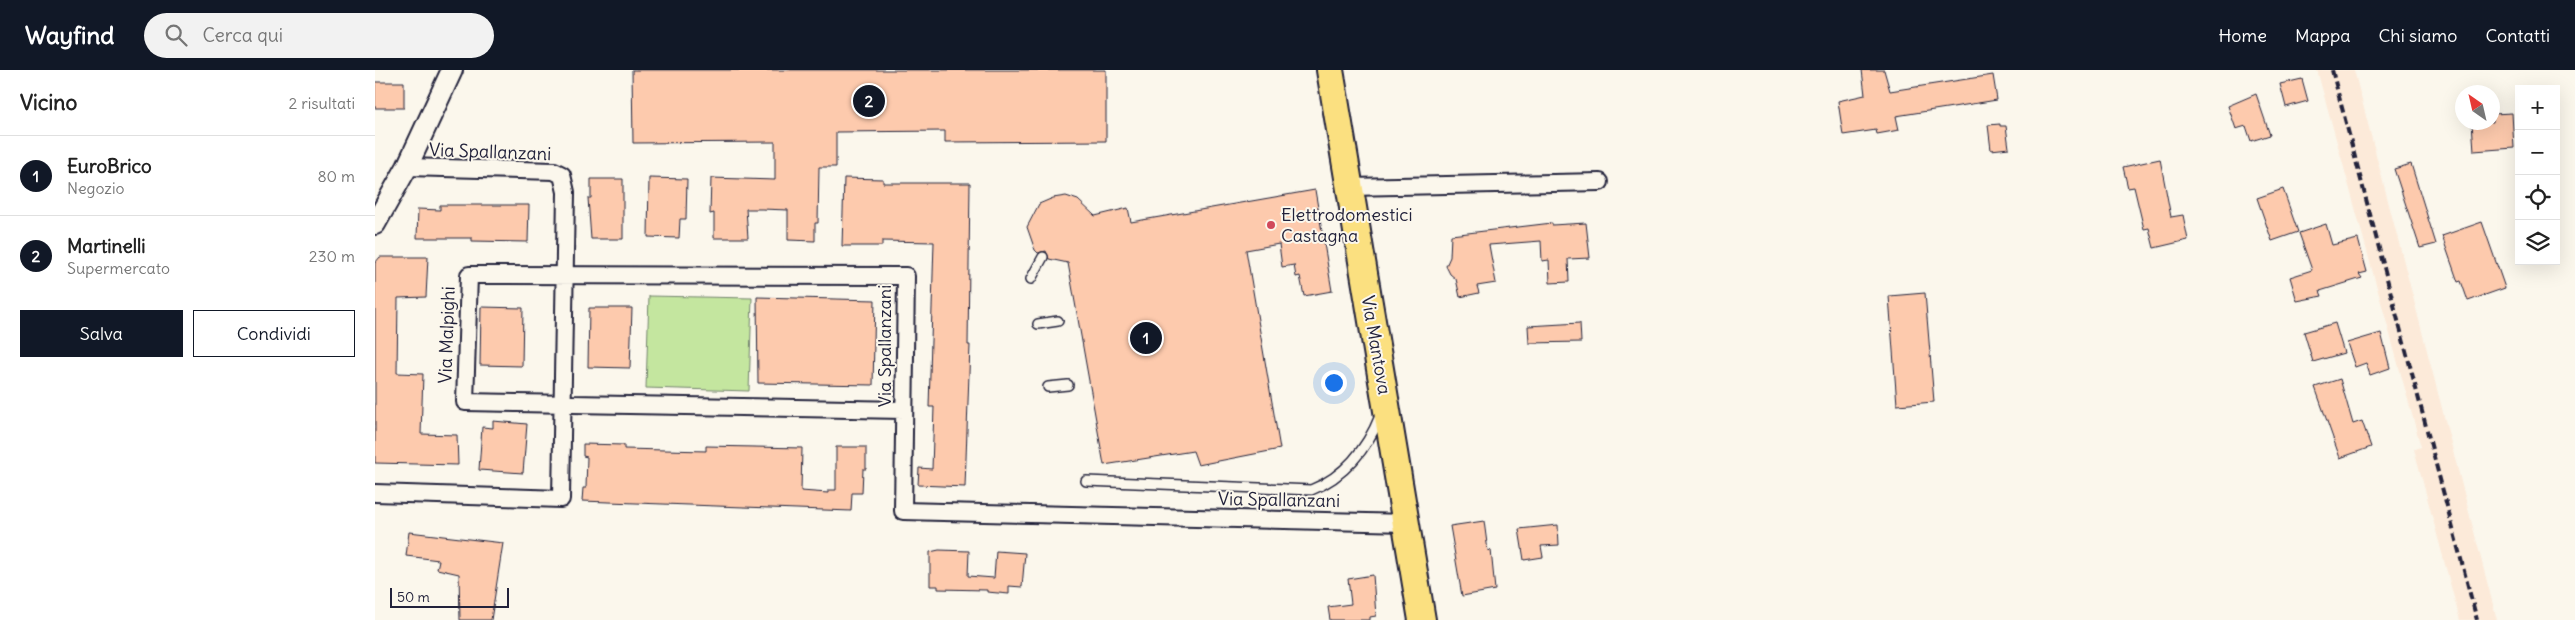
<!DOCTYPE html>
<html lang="it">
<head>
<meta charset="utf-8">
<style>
	:root { --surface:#fff; --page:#f2f2f2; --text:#222; --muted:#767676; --line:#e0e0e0; --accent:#111827 }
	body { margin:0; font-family:Delius,sans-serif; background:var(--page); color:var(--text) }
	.controls { position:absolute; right:15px; top:15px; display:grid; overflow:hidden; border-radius:0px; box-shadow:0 5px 20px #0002 }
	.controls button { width:45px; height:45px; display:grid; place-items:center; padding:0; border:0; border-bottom:1px solid var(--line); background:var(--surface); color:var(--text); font:25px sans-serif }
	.compass { position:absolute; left:2080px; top:15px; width:45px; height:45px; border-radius:50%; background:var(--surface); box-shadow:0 5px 20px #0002; rotate:326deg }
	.scale { position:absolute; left:15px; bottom:12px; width:119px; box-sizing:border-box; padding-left:5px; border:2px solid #22223b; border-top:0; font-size:14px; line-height:18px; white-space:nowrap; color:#22223b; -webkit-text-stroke:4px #fbf7ec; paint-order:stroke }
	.you { position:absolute; left:958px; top:312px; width:18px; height:18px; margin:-12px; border:4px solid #fff; border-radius:50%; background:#1a73e8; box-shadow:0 0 0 8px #1a73e833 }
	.badge { display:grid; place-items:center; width:32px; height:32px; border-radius:50%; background:var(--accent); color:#fff; font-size:16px; font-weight:700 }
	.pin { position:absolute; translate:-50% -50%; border:2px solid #fff; box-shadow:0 1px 5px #0006 }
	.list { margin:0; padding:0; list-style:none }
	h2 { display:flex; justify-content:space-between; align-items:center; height:65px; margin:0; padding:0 20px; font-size:21px }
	h2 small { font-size:16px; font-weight:400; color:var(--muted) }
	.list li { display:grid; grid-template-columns:32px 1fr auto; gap:15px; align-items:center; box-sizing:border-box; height:80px; padding:0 20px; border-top:1px solid var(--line) }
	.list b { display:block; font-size:19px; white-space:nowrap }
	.list p { margin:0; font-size:16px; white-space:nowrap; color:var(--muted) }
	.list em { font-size:16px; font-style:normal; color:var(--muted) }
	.actions { display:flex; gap:10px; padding:15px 20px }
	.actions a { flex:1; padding:11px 0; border:1px solid var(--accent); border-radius:0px; text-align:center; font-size:18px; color:var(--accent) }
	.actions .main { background:var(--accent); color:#fff }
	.icon { flex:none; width:28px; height:28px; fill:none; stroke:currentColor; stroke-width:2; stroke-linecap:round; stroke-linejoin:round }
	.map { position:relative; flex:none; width:2200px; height:550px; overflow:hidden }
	header { display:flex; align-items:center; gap:30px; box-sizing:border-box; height:70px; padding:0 25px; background:var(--accent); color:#fff }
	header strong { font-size:24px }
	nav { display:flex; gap:28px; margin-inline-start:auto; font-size:18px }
	.search { width:350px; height:45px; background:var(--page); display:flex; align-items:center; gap:12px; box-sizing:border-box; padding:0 18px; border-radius:28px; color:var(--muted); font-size:19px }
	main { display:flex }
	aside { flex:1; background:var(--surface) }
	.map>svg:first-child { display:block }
	.built { fill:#fcead9 }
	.green { fill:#c4e69f; stroke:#73846d }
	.building { fill:#fdcaad; stroke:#22223b }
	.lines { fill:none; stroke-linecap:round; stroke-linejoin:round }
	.service-casing { stroke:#22223b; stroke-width:12 }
	.minor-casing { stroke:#22223b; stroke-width:20 }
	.tertiary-casing { stroke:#22223b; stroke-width:24 }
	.primary-casing { stroke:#22223b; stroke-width:30 }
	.service { stroke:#fbf7ec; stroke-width:9 }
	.minor { stroke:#fbf7ec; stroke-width:16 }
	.tertiary { stroke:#fbf7ec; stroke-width:20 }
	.primary { stroke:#fbe080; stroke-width:26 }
	.rail { stroke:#22223b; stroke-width:4; stroke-dasharray:8 4; stroke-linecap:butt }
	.poi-dot { fill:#d1495b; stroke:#fbf7ec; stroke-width:2 }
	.labels { text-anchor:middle; stroke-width:4; stroke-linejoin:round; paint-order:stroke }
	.street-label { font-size:18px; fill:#22223b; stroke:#fbf7ec }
	.poi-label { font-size:18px; fill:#22223b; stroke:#fbf7ec; text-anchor:start }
</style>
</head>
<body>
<header>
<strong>Wayfind</strong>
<div class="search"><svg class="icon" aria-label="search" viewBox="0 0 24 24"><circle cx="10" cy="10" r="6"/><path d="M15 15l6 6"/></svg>Cerca qui</div>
<nav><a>Home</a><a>Mappa</a><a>Chi siamo</a><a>Contatti</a></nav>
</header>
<main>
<aside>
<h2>Vicino<small>2 risultati</small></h2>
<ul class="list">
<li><span class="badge">1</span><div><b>EuroBrico</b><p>Negozio</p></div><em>80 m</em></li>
<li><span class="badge">2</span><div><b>Martinelli</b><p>Supermercato</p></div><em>230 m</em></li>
</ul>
<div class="actions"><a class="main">Salva</a><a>Condividi</a></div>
</aside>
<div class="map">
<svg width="2200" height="550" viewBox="0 0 2200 550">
	<rect width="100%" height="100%" fill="#fbf7ec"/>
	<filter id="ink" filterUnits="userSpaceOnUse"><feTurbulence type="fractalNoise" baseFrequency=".02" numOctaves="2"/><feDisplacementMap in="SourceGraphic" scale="10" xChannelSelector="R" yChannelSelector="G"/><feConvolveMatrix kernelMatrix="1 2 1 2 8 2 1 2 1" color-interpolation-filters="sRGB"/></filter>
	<g filter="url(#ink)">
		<path class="built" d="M1942,0h37l143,550h-37l-46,-171 7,-2z"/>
		<path class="green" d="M274,226l103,2 -3,93 -103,-3z"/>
		<path class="building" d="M257,0h474v71l-161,1v-11l-109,1v35h-17l-1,56h-3v18l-27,-1v-30l-26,-1h-16l2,29h-34v-25l-4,1 1,-36 64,2v-38l-142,1z
			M1487,0h22l6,21 103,-16 4,25 -101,16 3,14 -22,4 -1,-4 -33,5 -5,-34 27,-6z
			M1927,9l6,22 -22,6 -6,-23z
			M0,12h29v26h-29z
			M1881,24l14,41 -19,6 -5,-15 -10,3 -8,-23z
			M2137,43l2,35 -40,3 -2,-29h21v-8z
			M1625,54v2h6l3,22 -18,2 -3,-25z
			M1785,89l11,58 12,-2 5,25 -34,8 -5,-20 -5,1 -10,-42 -6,1 -5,-21z
			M2036,94l25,80 -16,4 -26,-79z
			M274,108l38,1 -1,40h-6l-1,19 -31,-1z
			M469,108l39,1v4h87l-2,162h2l-5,142 -47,-2 1,-17 13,1 2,-62h-5l5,-165 -52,-1v5h-40z
			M216,109h32v60h-32l-3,-41h3z
			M1908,119l15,43 -26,9 -15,-43z
			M940,120l17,101 -28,5 -4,-20 -4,1 -2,-12 -12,2 -3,-23 -33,6 34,199 -82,16 -5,-14 -89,14 -36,-202 -19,-4 -3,-8 -8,2 -3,-3 -8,-23 12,-23 14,-6 13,-2 12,4 17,16 33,-8 3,14z
			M65,135h89l-1,37 -56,-1v-3h-55l1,-29 22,1z
			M2107,152l23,66 -37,13 -7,-20 -3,1 -16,-46z
			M1177,153v2l34,-2 4,35 -22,1 1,23 -19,1 -1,-23 -7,1 -1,-20 -52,4 7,38 -19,3 2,7 -19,4 -4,-18 -6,-5 -4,-8 4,-9 1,-22z
			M1951,154l6,21 26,-6 9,33 -8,2 3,4 -42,13 2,5 -25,5 -7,-24 22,-7 -13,-37z
			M5,187h48l-2,40 -28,1 -1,75 26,1 -2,60 36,1 1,30 -83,-2v-200z
			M1550,223l9,109 -37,3 -8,-109z
			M382,227l118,3 -2,85 -115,-2z
			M106,237l42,1 -1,58 -42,-1z
			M214,238h43l-2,60 -42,-1z
			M1205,253l1,19 -52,1 -1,-17z
			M1960,253l9,30 -31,9 -9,-30z
			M2006,263l9,35 -20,7 -4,-12 -11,4 -8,-24z
			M1965,309l13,45 9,-3 9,26 -31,11 -25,-71z
			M118,351l34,3 -4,49 -44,-3 3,-43 11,1z
			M208,374l41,1v4l82,2v-5l96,2 -1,43 27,2v-3h8v-43h30v22h-3l-1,24h-10l-1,18 -269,-10 1,-13h3l1,-31 -4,-1z
			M1109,451l4,30 3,-1 4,40 -33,6 -12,-70z
			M1183,455l1,20 -18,1 2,11 -19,3 -5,-31z
			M34,462l94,11 -12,77h-31l-1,-46 -22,-5 2,-9 -33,-4z
			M564,480l30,1 -1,25 26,2 2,-27 29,2 -3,34 -13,-1v8l-22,-2v-2l-49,-1v-3h-8v-34z
			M998,505l3,41 -6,1v3h-40l-2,-13 23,-3 -3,-25z"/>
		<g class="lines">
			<g class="service-casing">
				<path id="service" d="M656,209l12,-22
					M663,254l20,-3
					M673,317l20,-2
					M711,411l225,9c33,-13 56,-41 69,-74"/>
			</g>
			<g class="minor-casing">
				<path id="minor" d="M974,117l251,-5
					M529,340l-439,-8 4,-127 437,1 -3,235 504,12
					M0,423l186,6 5,-307 -4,-17 -8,-4 -147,-4"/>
			</g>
			<g class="tertiary-casing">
				<path id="tertiary" d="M0,154l32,-57 45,-97"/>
			</g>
			<g class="primary-casing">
				<path id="primary" d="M955,0l92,550"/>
			</g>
			<use href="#service" class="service"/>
			<use href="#minor" class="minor"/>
			<use href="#tertiary" class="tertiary"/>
			<use href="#primary" class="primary"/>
			<path class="rail" d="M1957,0l145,550"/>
		</g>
	</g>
	<circle class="poi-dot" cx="896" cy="155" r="5"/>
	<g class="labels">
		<g class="street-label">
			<text transform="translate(115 82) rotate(2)" y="6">Via Spallanzani</text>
			<text transform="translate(72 265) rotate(-88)" y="6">Via Malpighi</text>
			<text transform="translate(1001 275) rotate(80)" y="6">Via Mantova</text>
			<text transform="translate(510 276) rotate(-90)" y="6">Via Spallanzani</text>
			<text transform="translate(904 430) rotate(1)" y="6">Via Spallanzani</text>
		</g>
		<g class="poi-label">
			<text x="906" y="151">Elettrodomestici<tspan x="906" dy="21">Castagna</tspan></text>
		</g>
	</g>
</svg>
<div class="controls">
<button>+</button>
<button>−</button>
<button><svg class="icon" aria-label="locate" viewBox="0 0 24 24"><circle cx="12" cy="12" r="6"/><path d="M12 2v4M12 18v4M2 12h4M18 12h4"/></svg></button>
<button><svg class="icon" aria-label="layers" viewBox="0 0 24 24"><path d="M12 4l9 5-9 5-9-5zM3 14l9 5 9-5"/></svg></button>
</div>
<svg class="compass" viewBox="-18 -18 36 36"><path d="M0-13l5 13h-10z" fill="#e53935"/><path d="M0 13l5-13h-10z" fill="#767676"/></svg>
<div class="scale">50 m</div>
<div class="you"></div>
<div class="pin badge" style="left:771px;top:268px">1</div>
<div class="pin badge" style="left:494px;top:31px">2</div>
</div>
</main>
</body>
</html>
